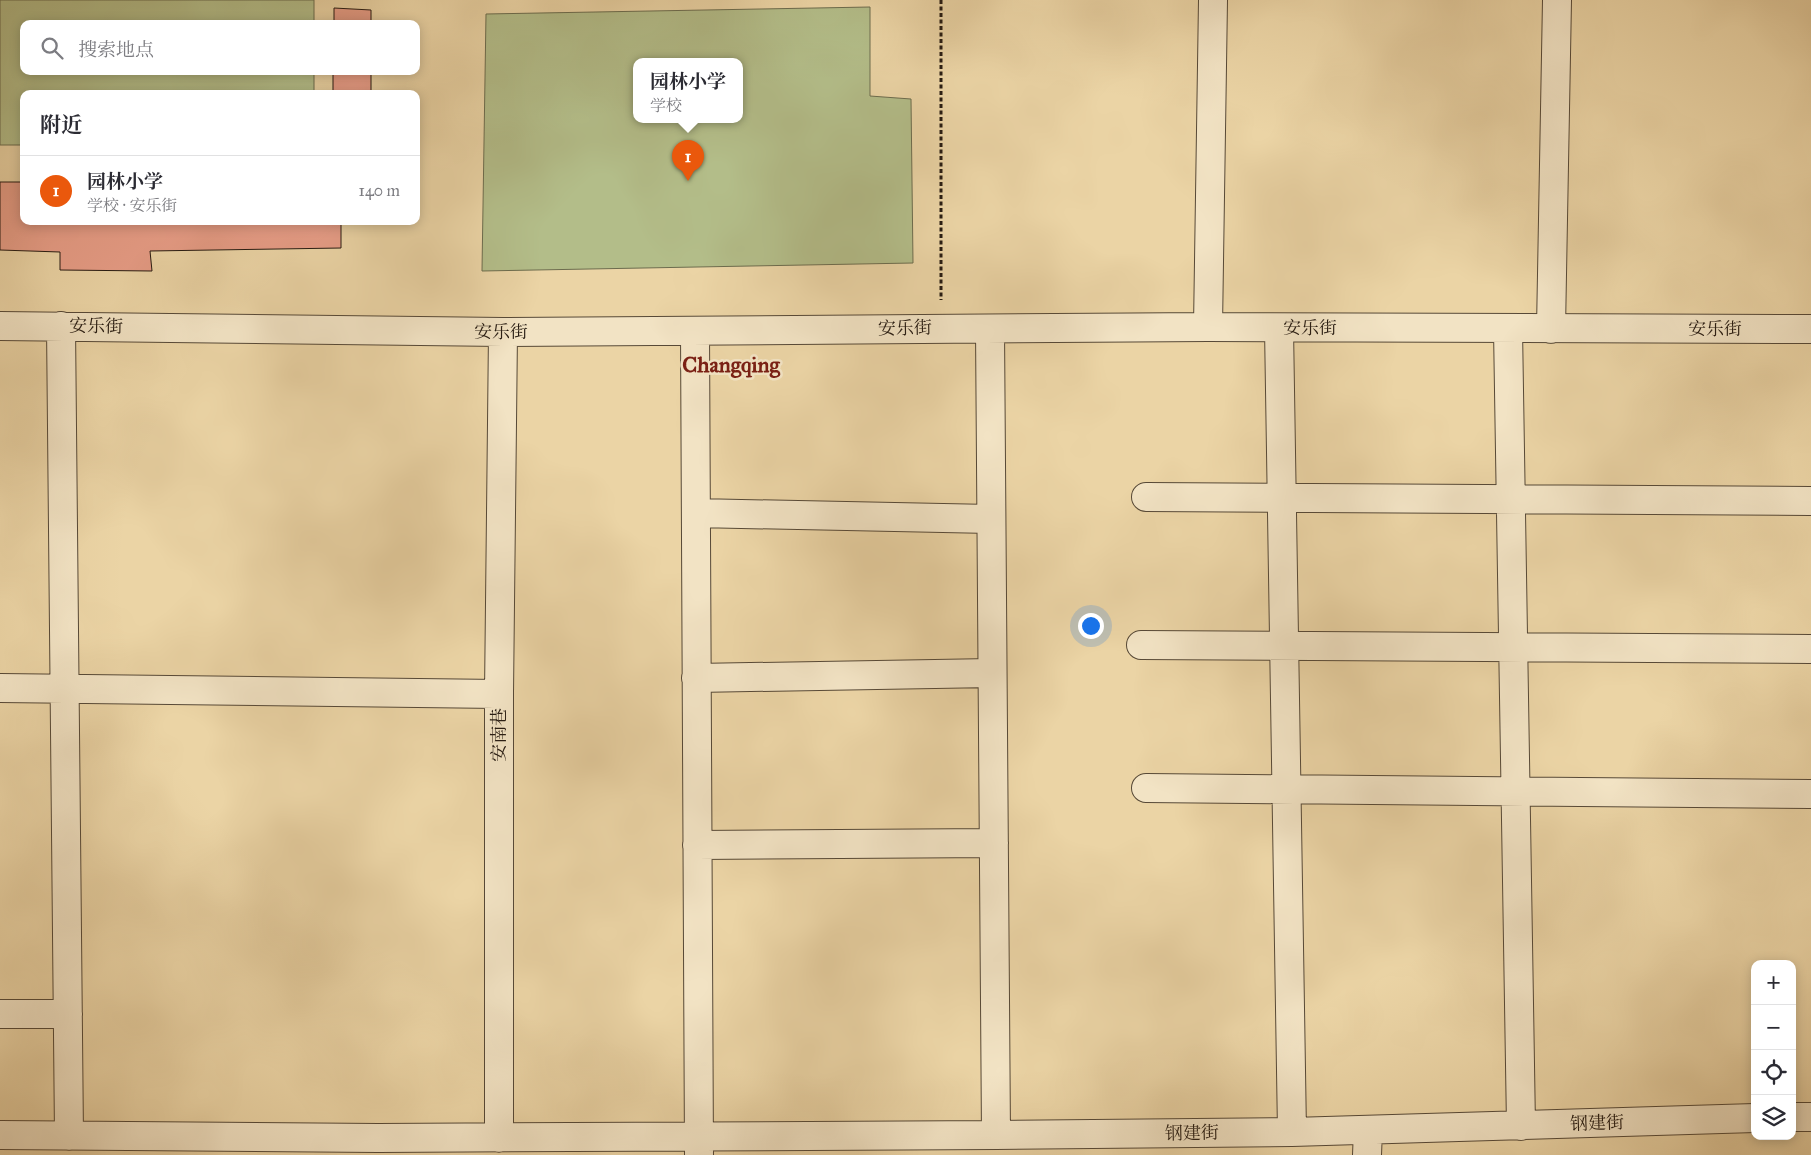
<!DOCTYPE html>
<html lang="zh">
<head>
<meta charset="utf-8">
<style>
	:root { --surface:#fff; --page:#f2f2f3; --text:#2b2b33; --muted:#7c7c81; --line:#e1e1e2; --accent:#ea580c }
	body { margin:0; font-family:"IM FELL Great Primer","Noto Serif SC",serif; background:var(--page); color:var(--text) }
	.controls { position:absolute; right:15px; bottom:15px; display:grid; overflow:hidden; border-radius:10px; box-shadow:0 2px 12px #0003 }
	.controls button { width:45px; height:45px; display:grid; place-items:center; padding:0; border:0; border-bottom:1px solid var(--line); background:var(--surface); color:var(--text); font:25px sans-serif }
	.you { position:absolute; left:1090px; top:625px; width:18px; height:18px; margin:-12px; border:4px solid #fff; border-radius:50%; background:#1a73e8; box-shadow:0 0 0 8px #1a73e833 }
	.badge { display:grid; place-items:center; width:32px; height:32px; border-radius:50%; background:var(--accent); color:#fff; font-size:16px; font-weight:700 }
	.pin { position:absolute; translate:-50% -41px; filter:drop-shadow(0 1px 2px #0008) }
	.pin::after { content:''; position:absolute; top:26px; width:18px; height:15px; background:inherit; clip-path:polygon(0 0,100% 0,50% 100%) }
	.popup { position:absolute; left:633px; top:58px; width:110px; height:65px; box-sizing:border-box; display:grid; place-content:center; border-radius:10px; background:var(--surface); filter:drop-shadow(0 1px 4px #0005); font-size:16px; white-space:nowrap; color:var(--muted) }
	.popup b { font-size:19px; color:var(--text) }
	.popup::after { content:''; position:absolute; left:50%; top:100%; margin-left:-10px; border:10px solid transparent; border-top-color:var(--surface) }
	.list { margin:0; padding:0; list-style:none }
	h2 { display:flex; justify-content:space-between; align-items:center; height:65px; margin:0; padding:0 20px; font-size:21px }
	h2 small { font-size:16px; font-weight:400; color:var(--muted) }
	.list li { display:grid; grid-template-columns:32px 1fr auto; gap:15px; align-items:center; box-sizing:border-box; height:70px; padding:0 20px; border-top:1px solid var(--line) }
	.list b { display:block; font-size:19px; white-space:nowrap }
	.list p { margin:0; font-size:16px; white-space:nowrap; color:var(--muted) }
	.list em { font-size:16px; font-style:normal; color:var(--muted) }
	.icon { flex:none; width:28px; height:28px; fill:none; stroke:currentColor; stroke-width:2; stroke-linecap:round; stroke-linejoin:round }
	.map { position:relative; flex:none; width:1811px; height:1155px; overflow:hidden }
	.search { position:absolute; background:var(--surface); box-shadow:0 2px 12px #0003; left:20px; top:20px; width:400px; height:55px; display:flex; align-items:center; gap:12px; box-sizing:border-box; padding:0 18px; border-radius:10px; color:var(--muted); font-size:19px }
	.panel { position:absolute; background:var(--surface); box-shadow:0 2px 12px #0003; left:20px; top:90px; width:400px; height:135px; border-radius:10px }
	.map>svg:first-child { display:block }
	.green { fill:#b3bd89; stroke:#6c6c4e; fill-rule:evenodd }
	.building { fill:#e79d87; stroke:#261b12 }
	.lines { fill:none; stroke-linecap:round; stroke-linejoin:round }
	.minor-casing { stroke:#574937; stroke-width:30 }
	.path { stroke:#261b12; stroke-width:3; stroke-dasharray:4 2.5; stroke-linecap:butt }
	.minor { stroke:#f2e3c4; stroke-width:28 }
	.labels { text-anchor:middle; stroke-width:5; stroke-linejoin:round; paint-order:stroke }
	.street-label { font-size:18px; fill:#261b12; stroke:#f2e3c4 }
	.district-label { font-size:22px; font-weight:bold; fill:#7a1f14; stroke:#f2e3c4 }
</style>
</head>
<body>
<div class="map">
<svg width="1811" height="1155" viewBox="0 0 1811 1155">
	<rect width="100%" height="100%" fill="#ebd4a5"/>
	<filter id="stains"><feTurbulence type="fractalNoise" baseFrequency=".004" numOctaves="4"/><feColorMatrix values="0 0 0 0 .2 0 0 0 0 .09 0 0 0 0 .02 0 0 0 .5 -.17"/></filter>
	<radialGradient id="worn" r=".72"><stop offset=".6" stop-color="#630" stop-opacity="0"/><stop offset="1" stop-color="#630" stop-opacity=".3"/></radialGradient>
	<path class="green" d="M0,0h314v24h-290v47h290v23h-290v51h-24z
		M870,7v89l41,3 2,164 -431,8 4,-257zM637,62h102v58h-102z"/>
	<path class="building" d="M334,8l37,2v14h-37z
		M333,71h38v23h-38z
		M0,182h24v39h317v27l-191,3 2,20 -92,-1v-18l-60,-2z"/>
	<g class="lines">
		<g class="minor-casing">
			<path id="minor" d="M0,326l503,6 705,-5 603,2
				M61,326l8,810
				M1208,327l5,-327
				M1279,328l13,804
				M990,329l6,806
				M1508,329l13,797
				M1551,329l6,-329
				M695,331l4,824
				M1146,497l665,4
				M696,513l295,6
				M1141,645l670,4
				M696,678l296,-5
				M0,688l499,6
				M1146,788l665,6
				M697,845l297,-2
				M0,1014h68
				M1792,1117h19
				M0,1135l378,3 618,-3 296,-3 463,-14
				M499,1138v-444l4,-362
				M1367,1155l1,-25"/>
		</g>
		<path class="path" d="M941,0v300"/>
		<use href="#minor" class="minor"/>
	</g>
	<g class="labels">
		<g class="street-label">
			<text transform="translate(96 326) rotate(1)" y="6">安乐街</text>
			<text transform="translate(905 328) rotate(-1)" y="6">安乐街</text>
			<text x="1310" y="334">安乐街</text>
			<text x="1715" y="335">安乐街</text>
			<text x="501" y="338">安乐街</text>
			<text transform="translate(499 735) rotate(-90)" y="6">安南巷</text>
			<text transform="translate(1597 1123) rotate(-2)" y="6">钢建街</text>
			<text transform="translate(1192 1133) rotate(-1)" y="6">钢建街</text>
		</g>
		<g class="district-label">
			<text x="731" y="372">Changqing</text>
		</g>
	</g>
	<rect width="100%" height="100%" filter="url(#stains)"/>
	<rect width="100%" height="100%" fill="url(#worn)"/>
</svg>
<div class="controls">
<button>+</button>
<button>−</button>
<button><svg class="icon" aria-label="locate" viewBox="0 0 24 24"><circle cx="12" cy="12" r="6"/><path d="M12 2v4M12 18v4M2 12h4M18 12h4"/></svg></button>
<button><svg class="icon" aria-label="layers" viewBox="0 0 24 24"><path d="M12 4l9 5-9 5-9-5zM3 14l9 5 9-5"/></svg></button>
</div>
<div class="you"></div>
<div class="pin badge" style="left:688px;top:181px">1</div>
<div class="popup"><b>园林小学</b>学校</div>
<div class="search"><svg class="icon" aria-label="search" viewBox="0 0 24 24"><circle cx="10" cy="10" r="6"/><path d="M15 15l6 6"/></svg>搜索地点</div>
<section class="panel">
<h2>附近<small></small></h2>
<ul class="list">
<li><span class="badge">1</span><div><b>园林小学</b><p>学校 · 安乐街</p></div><em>140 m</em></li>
</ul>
</section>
</div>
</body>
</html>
